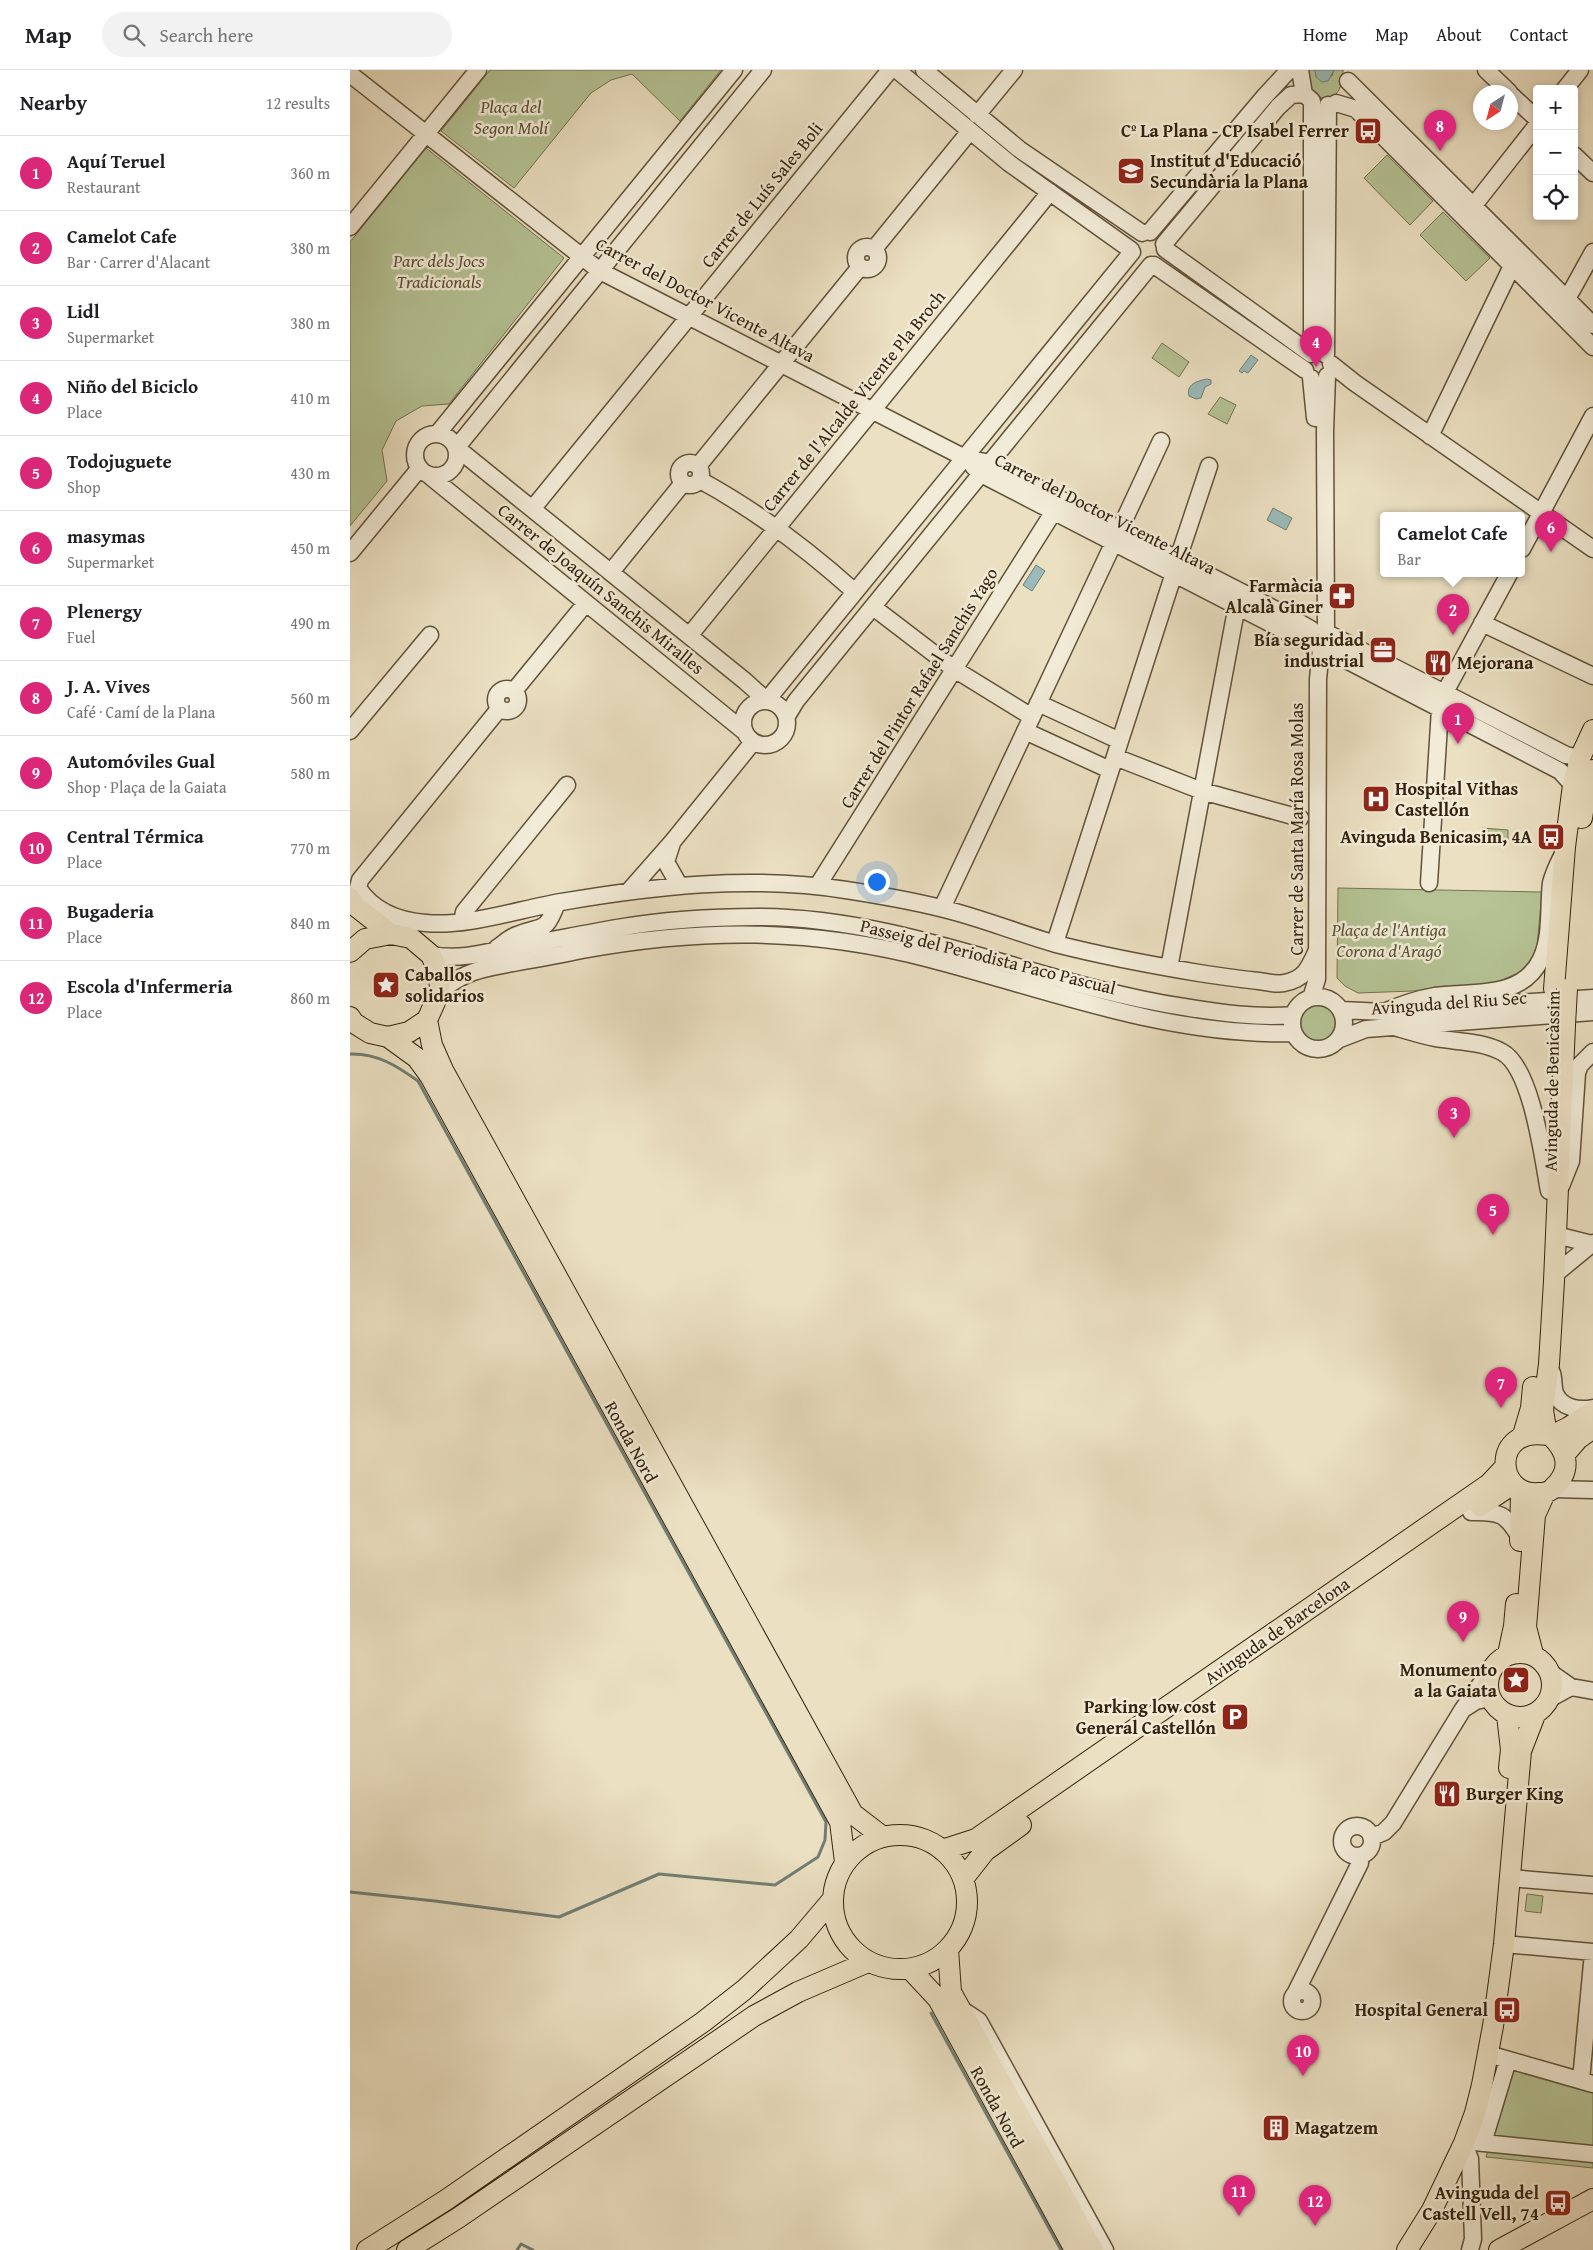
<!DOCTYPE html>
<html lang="en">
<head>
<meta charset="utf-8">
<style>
	:root { --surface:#fff; --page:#f2f2f2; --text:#202124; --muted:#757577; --line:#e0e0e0; --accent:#db2777 }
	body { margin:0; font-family:"Gentium Book Plus",serif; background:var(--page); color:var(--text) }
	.controls { position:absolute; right:15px; top:15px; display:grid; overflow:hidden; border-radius:5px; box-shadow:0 2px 8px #0003 }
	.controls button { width:45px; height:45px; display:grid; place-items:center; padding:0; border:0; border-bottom:1px solid var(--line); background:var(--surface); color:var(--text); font:25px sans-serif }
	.compass { position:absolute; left:1123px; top:15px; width:45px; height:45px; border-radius:50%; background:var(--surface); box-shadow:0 2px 8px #0003; rotate:216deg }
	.you { position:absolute; left:526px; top:811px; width:18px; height:18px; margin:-12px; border:4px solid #fff; border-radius:50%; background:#1a73e8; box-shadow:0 0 0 8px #1a73e833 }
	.badge { display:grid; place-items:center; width:32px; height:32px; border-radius:50%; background:var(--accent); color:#fff; font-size:16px; font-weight:700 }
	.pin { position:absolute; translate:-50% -41px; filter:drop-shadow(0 1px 2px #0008) }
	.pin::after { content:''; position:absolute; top:26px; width:18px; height:15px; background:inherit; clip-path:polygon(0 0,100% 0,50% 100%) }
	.popup { position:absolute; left:1030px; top:442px; width:145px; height:65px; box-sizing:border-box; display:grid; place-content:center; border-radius:5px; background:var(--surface); filter:drop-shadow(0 1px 4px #0005); font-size:16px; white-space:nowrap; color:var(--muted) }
	.popup b { font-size:19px; color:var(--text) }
	.popup::after { content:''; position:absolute; left:50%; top:100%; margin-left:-10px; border:10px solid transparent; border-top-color:var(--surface) }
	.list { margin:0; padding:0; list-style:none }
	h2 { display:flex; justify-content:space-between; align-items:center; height:65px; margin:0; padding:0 20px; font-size:21px }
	h2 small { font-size:16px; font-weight:400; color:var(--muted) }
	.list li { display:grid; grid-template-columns:32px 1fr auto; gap:15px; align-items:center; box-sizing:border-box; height:75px; padding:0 20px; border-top:1px solid var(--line) }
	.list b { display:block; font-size:19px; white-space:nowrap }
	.list p { margin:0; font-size:16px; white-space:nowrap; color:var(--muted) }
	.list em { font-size:16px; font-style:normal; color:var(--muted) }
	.icon { flex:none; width:28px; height:28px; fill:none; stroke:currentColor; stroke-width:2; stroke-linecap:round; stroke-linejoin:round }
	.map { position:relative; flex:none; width:1243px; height:2180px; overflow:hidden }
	header { display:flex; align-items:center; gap:30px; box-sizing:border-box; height:70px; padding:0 25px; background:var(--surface); border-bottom:1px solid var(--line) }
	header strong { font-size:24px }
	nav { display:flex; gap:28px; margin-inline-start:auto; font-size:18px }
	.search { width:350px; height:45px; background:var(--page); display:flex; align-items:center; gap:12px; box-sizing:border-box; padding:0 18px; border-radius:28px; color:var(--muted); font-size:19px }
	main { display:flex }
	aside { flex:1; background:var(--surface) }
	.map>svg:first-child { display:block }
	.green { fill:#b5c395; stroke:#747251 }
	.water { fill:#9abbba; stroke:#717e75 }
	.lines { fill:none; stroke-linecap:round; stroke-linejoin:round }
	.stream { stroke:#717e75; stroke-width:3 }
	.minor-casing { stroke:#61523a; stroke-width:19 }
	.major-casing { stroke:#33220d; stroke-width:22 }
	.minor { stroke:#f2ebd7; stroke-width:16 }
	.major { stroke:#ebe0c2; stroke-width:20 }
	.major-bridge-casing { stroke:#33220d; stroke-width:22; stroke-linecap:butt }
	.major-bridge { stroke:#ebe0c2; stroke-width:20 }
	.labels { text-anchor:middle; stroke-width:5; stroke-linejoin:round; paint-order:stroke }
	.park-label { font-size:18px; font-style:italic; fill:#5a5236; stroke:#f2ebd7 }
	.poi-label { font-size:18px; font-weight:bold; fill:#33220d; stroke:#f2ebd7; text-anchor:end }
	.street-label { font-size:18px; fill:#33220d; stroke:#f2ebd7 }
</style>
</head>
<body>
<header>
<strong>Map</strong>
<div class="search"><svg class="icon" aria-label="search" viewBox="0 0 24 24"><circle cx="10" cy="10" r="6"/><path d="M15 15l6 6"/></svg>Search here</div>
<nav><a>Home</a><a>Map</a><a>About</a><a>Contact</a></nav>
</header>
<main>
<aside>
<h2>Nearby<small>12 results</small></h2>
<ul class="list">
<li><span class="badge">1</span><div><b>Aquí Teruel</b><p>Restaurant</p></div><em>360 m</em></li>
<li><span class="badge">2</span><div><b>Camelot Cafe</b><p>Bar · Carrer d'Alacant</p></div><em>380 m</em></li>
<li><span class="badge">3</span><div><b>Lidl</b><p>Supermarket</p></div><em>380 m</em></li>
<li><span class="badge">4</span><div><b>Niño del Biciclo</b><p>Place</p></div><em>410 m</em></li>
<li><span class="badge">5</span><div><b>Todojuguete</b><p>Shop</p></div><em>430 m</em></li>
<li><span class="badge">6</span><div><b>masymas</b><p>Supermarket</p></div><em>450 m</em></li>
<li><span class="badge">7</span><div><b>Plenergy</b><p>Fuel</p></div><em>490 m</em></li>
<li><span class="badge">8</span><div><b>J. A. Vives</b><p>Café · Camí de la Plana</p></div><em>560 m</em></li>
<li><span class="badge">9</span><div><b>Automóviles Gual</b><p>Shop · Plaça de la Gaiata</p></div><em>580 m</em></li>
<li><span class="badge">10</span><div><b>Central Térmica</b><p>Place</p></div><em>770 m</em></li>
<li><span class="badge">11</span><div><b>Bugaderia</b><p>Place</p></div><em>840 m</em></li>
<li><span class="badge">12</span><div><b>Escola d'Infermeria</b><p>Place</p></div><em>860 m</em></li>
</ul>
</aside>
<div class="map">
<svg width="1243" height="2180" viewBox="0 0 1243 2180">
	<rect width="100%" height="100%" fill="#ebe0c2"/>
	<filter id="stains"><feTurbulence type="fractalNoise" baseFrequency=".004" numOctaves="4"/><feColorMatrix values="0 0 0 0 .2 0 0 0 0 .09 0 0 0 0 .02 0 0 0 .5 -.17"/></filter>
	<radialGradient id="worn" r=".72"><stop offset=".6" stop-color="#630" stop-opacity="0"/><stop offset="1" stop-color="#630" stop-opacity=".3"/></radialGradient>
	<path class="green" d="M140,0h231l-41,51 -48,-47 -21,6 -20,13 -77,95 -73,-57z
		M957,0h8l17,6 2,-6h9c0,12 -2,21 -12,29l-15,-2 -7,-7z
		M76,78l138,110 -115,146 -27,2 -26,15 -14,29 5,31 -37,45v-284z
		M1037,85l46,46 -23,24 -46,-47z
		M1093,142l47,46 -24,23 -46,-46z
		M812,273l27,19 -10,15 -27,-19z
		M870,327l16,8 -9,19 -19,-10z
		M1132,758l26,2v10l-26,-2z
		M988,818l204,4 -5,55 -5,11 -12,14 -27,12 -60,4 -20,3 -55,2 -13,-7 -8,-8z
		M949 953a19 19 0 1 1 38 0a19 19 0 1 1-38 0Z
		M1177,1824l16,2 -2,17 -16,-2z
		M1161,1995l82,23v80l-107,-11z"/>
	<path class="water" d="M965,0h19l-6,11 -6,1 -6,-5z
		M901,285l7,5 -10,13 -4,-2 -2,2 -3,-2z
		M857,309l4,1v4l-6,3 -4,11 -5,1 -7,-3c-3,-12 8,-15 18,-17z
		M923,438l19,10 -6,12 -19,-10z
		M686,495l9,6 -13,20 -9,-6z"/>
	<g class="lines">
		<path class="stream" d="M0,984c27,-1 47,12 68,27l408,741 -1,18 -7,17 -43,28 -116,-11 -100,43 -124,-16 -85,-9
			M581,1943l130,237
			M167,2180l4,-6 12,6"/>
		<g class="minor-casing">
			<path id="minor" d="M547,0l112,93 122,87
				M574,0l95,79 123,84
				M950,0l4,24 8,7
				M1136,0l23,22
				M0,4l250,197 365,187 25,5 298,153 24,14
				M998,11l245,244
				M1215,19l15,-19
				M1160,24l27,25
				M962,32v251
				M986,33l20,6 237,238
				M627,45l37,-45
				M1224,85l19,18
				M1117,144l70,-89
				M0,157l128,-157
				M800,162l115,-136 24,-26
				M814,174l114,-137 13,-12 13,-1
				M506 188a11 11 0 1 1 22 0a11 11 0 1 1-22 0Z
				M524,179l96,-118
				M815,179l146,105
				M804,195l151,105
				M1209,236l8,-7 26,-47
				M976,285l2,-250
				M981,294l24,19 238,166
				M961,308l4,40
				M88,363l296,-363
				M65 385a21 21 0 1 1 42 0a21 21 0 1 1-42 0Z
				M1080,366l82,-170
				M107,377l306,-377
				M108,379l287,232 21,19
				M329 404a11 11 0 1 1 22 0a11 11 0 1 1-22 0Z
				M348,396l162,-199
				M623,396l8,8 329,170
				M81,407l314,255
				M350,410c57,31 107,69 155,112
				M183,438l357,-438
				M770,459l41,-88
				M1172,479l71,-133
				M0,483l69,-84
				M828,489l31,-93
				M261,502l72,-89
				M523,537l81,62 78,48
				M1132,553l111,53
				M976,560l-1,-199 2,-55
				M979,564l237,121 14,3
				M339,566l361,-444
				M973,578l237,123 13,14
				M146 630a11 11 0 1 1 22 0a11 11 0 1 1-22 0Z
				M164,621l72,-88
				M417,630l365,-448
				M393 653a22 22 0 1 1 44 0a22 22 0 1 1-44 0Z
				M688,633l82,38
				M149,639l-139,171 -2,8c16,24 40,33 68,35 41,4 94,-14 135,-21 94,-16 189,-27 285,-12 32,5 63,10 94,18 39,9 77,25 116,36 47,12 95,21 143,29 20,3 40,6 60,8 7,1 17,4 25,2 21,-4 25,-15 33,-33
				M437,646l9,-15 355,-436
				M0,661l80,-96
				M675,661l85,39
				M765,687l87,34 98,27
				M322,773l-6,19 13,23
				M1079,813l11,-174 4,-15 65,-120
				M468,815l236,-374
				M279,821l44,-50 80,-99
				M592,838l172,-366
				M112,852l2,-10 103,-127
				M705,873l119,-370
				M147,878c6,-4 13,-11 20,-13 26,-11 28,0 40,-32
				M81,885c30,5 53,-2 82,-8 35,-6 69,-13 104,-19 47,-8 94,-11 141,-11 147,0 282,68 426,90 36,6 73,11 109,8
				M819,898l68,-363
				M90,921c8,-6 17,-12 26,-16 14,-7 32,-9 47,-12 23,-4 46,-8 69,-13 120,-22 229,-22 348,9 119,31 239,78 364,74
				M942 953a26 26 0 1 1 52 0a26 26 0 1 1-52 0Z
				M961,928l6,-19 1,-300 3,-30
				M991,940l43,2 209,-14
				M1034,942c16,-7 33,-13 51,-16 36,-5 87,4 106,-37 11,-23 7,-51 10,-76 2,-8 6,-17 10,-25
				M1041,956c14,4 29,9 44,12 22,4 47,3 67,14 30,16 41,107 47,139
				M990,969l26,-10 227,-17
				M1211,1116l10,-25 6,-88 3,-8 13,-13
				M1206,1165l36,9
				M1204,1205l39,-32
				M1202,1303c2,6 1,14 3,20 6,15 24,18 38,15
				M1203,1419l40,1
				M1121,1442c28,-1 36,2 49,26
				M1201,1603l20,14 22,4
				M1201,1628l20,-11
				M1115,1638l11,-7 14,-3
				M992 1771a15 15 0 1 1 30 0a15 15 0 1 1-30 0Z
				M1022,1767l12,-5 9,-9 70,-114 31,-44
				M1160,1808l83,7
				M1154,1874l89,8
				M942 1931a10 10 0 1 1 20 0a10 10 0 1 1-20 0Z
				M946,1922l64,-129 -1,-6
				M611,1939l18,12 126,229
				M1138,1984l105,30
				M1231,2010l12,-127
				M1133,2073l25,-83
				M1120,2180l3,-11 -3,-80 -6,-16 10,-1 119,12"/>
		</g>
		<g class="major-casing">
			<path id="major" d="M1232,748l4,-26 7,-22
				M0,828l4,7 37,29
				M0,882l15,-13 26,-5 20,4 20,17 8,18 1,18 -13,29 -18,12 -21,5 -18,-4 -16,-10 -4,-6
				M1204,919l11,-142 8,-62 7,-27 13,-28
				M77,950l5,25 11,25 410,744 30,23
				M1215,955l-11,256 -5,83 -6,46 4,25c-56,-9 -52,62 -8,58 5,0 11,-1 14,-5 19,-17 15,-36 -2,-52l18,-9 24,-16
				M38,967l29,21 13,18 410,746 5,40
				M1173,1365l8,-27 2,-21
				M1215,1384l13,-15 15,-11
				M1130,1436l33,-22
				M1170,1471l1,-50
				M1138 1615a32 32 0 1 1 64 0a32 32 0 1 1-64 0Z
				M1158,1584l6,-28 2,-22
				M1183,1584l-7,-27 9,-112 10,-22
				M1157,1645l4,35 -2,18
				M483 1832a67 67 0 1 1 134 0a67 67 0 1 1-134 0Z
				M592,1780l34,-11 513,-355 16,-17
				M613,1809l22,-28 36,-26
				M598,1879l3,43 142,258
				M560,1899l28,30 137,251
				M17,2180l79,-50 257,-178 41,-32 55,-51 33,-39
				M57,2180l51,-32 296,-202 44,-24 70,-30
				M1057,2180l25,-40 32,-67 11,-30 7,-28 11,-59 11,-82 17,-193 14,-36
				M1149,2180l94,-51"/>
		</g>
		<use href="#minor" class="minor"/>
		<use href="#major" class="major"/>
		<g class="major-bridge-casing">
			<path id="major-bridge" d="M1215,955l2,-36"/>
		</g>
		<use href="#major-bridge" class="major-bridge"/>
	</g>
	<defs>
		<g id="bus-square" transform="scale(1.4375)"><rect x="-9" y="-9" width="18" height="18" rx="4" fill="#8f2418" stroke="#f2ebd7"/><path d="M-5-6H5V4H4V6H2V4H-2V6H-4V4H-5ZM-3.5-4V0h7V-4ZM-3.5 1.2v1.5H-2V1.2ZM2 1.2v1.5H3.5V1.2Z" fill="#fff"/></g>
		<g id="school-square" transform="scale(1.4375)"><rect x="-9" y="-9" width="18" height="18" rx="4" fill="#8f2418" stroke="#f2ebd7"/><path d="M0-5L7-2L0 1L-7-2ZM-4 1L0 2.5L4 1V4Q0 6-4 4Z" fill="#fff"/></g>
		<g id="pharmacy-square" transform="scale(1.4375)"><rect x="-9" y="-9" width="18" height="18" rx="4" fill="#8f2418" stroke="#f2ebd7"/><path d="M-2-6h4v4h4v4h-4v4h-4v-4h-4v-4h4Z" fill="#fff"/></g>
		<g id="office-square" transform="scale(1.4375)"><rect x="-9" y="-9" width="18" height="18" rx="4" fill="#8f2418" stroke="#f2ebd7"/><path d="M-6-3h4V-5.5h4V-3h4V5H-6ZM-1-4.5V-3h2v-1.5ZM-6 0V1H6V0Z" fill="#fff"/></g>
		<g id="restaurant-square" transform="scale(1.4375)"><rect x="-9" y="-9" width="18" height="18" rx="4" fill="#8f2418" stroke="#f2ebd7"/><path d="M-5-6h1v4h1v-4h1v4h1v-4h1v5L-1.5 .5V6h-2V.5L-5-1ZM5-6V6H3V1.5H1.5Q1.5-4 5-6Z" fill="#fff"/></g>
		<g id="hospital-square" transform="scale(1.4375)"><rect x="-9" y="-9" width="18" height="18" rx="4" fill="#8f2418" stroke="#f2ebd7"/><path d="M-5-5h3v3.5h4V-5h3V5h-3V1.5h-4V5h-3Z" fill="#fff"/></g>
		<g id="sight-square" transform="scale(1.4375)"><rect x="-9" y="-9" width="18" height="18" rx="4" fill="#8f2418" stroke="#f2ebd7"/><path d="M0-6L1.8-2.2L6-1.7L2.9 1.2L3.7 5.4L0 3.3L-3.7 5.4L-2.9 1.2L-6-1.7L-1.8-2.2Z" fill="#fff"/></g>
		<g id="parking-square" transform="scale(1.4375)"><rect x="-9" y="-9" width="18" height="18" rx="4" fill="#8f2418" stroke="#f2ebd7"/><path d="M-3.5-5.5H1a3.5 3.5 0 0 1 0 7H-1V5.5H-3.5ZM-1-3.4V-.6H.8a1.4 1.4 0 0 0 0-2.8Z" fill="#fff"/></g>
		<g id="building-square" transform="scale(1.4375)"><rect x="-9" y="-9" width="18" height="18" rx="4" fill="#8f2418" stroke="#f2ebd7"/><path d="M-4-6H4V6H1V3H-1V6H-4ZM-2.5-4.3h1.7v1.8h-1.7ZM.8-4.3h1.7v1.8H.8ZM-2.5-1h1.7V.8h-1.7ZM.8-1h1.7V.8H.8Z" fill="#fff"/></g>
	</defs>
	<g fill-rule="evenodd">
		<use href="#bus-square" x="1018" y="61"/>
		<use href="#school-square" x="781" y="101"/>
		<use href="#pharmacy-square" x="992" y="526"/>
		<use href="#office-square" x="1033" y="580"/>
		<use href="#restaurant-square" x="1088" y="593"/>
		<use href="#hospital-square" x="1026" y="729"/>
		<use href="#bus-square" x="1201" y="767"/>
		<use href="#sight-square" x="36" y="915"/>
		<use href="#sight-square" x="1166" y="1610"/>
		<use href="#parking-square" x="885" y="1647"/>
		<use href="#restaurant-square" x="1097" y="1724"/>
		<use href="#bus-square" x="1157" y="1940"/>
		<use href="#building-square" x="926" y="2058"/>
		<use href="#bus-square" x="1208" y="2133"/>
	</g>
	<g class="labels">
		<g class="park-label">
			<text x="161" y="43">Plaça del<tspan x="161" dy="21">Segon Molí</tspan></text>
			<text x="89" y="197">Parc dels Jocs<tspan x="89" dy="21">Tradicionals</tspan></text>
			<text x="1039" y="866">Plaça de l'Antiga<tspan x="1039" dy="21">Corona d'Aragó</tspan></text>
		</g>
		<g class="poi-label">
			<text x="999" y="67">Cº La Plana - CP Isabel Ferrer</text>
			<text x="800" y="97" text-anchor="start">Institut d'Educació<tspan x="800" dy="21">Secundària la Plana</tspan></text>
			<text x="973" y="522">Farmàcia<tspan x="973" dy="21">Alcalà Giner</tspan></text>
			<text x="1014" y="576">Bía seguridad<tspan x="1014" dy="21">industrial</tspan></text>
			<text x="1107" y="599" text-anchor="start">Mejorana</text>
			<text x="1045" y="725" text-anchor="start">Hospital Vithas<tspan x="1045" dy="21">Castellón</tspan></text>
			<text x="1182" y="773">Avinguda Benicasim, 4A</text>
			<text x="55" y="911" text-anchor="start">Caballos<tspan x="55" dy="21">solidarios</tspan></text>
			<text x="1147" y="1606">Monumento<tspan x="1147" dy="21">a la Gaiata</tspan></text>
			<text x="866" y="1643">Parking low cost<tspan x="866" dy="21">General Castellón</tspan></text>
			<text x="1116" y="1730" text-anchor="start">Burger King</text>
			<text x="1138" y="1946">Hospital General</text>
			<text x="945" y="2064" text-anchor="start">Magatzem</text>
			<text x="1189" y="2129">Avinguda del<tspan x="1189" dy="21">Castell Vell, 74</tspan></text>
		</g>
		<g class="street-label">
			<text transform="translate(412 125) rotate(-51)" y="6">Carrer de Luís Sales Boli</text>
			<text transform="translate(355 230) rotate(28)" y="6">Carrer del Doctor Vicente Altava</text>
			<text transform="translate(504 331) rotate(-51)" y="6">Carrer de l'Alcalde Vicente Pla Broch</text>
			<text transform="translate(755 444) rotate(27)" y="6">Carrer del Doctor Vicente Altava</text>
			<text transform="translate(251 519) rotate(39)" y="6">Carrer de Joaquín Sanchis Miralles</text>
			<text transform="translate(569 618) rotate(-58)" y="6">Carrer del Pintor Rafael Sanchis Yago</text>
			<text transform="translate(947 759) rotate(-90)" y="6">Carrer de Santa María Rosa Molas</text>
			<text transform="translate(638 887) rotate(14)" y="6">Passeig del Periodista Paco Pascual</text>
			<text transform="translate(1099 933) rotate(-4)" y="6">Avinguda del Riu Sec</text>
			<text transform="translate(1202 1011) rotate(-89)" y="6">Avinguda de Benicàssim</text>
			<text transform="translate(281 1372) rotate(61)" y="6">Ronda Nord</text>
			<text transform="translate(927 1561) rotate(-35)" y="6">Avinguda de Barcelona</text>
			<text transform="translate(647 2037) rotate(61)" y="6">Ronda Nord</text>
		</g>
	</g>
	<rect width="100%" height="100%" filter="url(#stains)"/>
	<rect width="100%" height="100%" fill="url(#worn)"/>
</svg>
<div class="controls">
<button>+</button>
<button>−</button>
<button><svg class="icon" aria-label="locate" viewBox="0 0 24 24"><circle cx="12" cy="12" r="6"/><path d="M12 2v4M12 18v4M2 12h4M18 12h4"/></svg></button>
</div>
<svg class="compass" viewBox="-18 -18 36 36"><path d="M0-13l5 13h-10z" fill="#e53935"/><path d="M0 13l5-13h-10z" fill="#757577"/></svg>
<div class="you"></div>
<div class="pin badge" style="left:1108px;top:674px">1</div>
<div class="pin badge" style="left:1103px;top:565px">2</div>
<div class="popup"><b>Camelot Cafe</b>Bar</div>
<div class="pin badge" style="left:1104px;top:1068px">3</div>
<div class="pin badge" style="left:966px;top:297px">4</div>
<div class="pin badge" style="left:1143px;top:1165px">5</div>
<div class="pin badge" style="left:1201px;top:482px">6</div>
<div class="pin badge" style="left:1151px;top:1338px">7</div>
<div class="pin badge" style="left:1090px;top:81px">8</div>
<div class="pin badge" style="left:1113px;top:1572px">9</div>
<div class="pin badge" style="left:953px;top:2006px">10</div>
<div class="pin badge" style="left:889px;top:2146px">11</div>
<div class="pin badge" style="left:965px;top:2156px">12</div>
</div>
</main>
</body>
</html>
